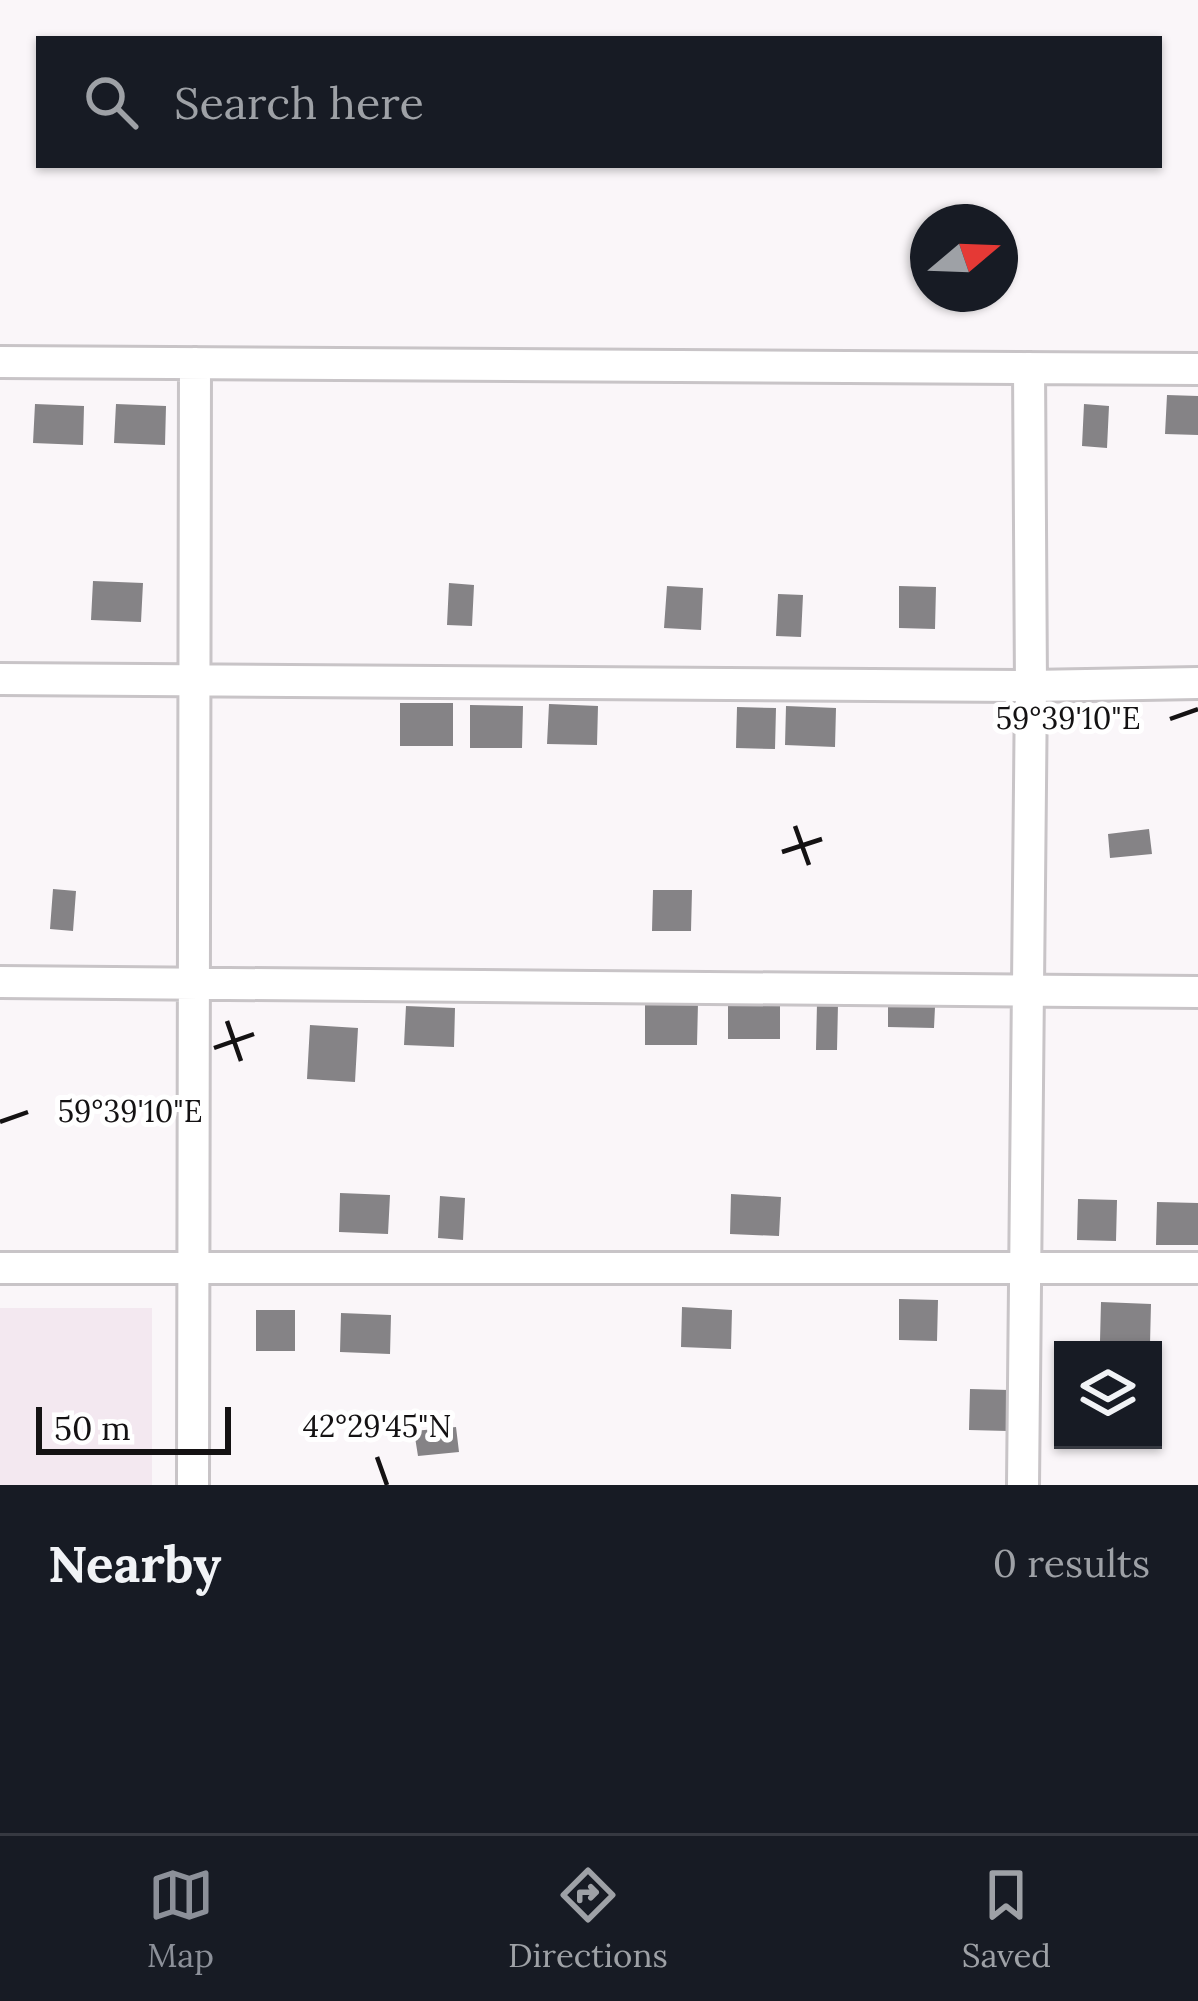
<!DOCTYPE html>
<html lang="en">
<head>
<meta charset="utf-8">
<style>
	:root { --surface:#171b24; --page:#242831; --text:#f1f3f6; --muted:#9ea1a6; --line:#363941; --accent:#8c9099 }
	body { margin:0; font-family:Lora,serif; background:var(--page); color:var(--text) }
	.controls { position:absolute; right:36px; bottom:36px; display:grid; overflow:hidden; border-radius:0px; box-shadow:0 3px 9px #0004 }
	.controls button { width:108px; height:108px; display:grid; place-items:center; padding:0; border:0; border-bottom:3px solid var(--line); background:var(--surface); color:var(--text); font:60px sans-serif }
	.compass { position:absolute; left:910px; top:204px; width:108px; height:108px; border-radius:50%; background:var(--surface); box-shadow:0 3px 9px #0004; rotate:71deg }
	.scale { position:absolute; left:36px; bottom:30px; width:195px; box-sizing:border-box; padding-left:12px; border:6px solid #141213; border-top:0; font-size:33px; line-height:42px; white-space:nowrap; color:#141213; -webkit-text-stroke:9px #fff; paint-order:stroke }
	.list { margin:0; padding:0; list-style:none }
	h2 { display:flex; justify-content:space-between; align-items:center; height:156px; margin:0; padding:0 48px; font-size:51px }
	h2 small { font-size:39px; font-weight:400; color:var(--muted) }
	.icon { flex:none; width:66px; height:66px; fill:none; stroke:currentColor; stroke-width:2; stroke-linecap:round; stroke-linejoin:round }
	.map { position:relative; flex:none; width:1198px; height:1485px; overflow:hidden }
	.search { position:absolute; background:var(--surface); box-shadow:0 3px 9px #0004; left:36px; right:36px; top:36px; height:132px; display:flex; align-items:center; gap:30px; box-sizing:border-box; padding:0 42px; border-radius:0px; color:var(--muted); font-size:45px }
	.sheet { height:348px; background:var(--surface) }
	nav { display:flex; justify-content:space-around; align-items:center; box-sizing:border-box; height:168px; border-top:3px solid var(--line); background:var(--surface); font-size:33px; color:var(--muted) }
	nav a { display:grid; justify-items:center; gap:6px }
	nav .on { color:var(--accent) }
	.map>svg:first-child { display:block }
	.built { fill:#f3e8f0 }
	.building { fill:#858386 }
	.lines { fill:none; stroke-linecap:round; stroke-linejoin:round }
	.minor-casing { stroke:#c8c4c7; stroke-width:36 }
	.minor { stroke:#fff; stroke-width:30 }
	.ticks { fill:none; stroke:#141213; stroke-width:4.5 }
	.ticks-label { font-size:30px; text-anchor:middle; fill:#141213; stroke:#fff; stroke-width:10; stroke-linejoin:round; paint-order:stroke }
</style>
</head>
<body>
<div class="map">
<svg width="1198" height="1485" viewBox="0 0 1198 1485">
	<rect width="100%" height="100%" fill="#faf6f9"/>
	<path class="built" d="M0,1308h152v177h-152z"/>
	<path class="building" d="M1167,395l31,1v39l-33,-1z
		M35,404l49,2 -1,39 -50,-2z
		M116,404l50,2 -1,39 -51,-2z
		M1084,404l25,2 -2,42 -25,-2z
		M93,581l50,2 -2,39 -50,-2z
		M449,583l25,2 -2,41 -25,-1z
		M667,586l36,2 -2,42 -37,-2z
		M899,586l37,1 -1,42 -36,-1z
		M778,594l25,1 -2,42 -25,-1z
		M400,703h53v43h-53z
		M549,704l49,2 -1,39 -50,-1z
		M470,705l53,1 -1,42h-52z
		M786,706l50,2 -1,39 -50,-2z
		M737,707l39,1 -1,41 -39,-1z
		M1149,829l3,25 -42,4 -2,-24z
		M53,889l23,2 -3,40 -23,-2z
		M653,890h39l-1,41h-39z
		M645,1002l53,1 -1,42h-52z
		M817,1003l21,1 -1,46h-21z
		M728,1004h52v35h-52z
		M406,1006l49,2 -1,39 -50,-2z
		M888,1006l47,1 -1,21 -46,-1z
		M310,1025l48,3 -3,54 -48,-3z
		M340,1193l50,2 -2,39 -49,-2z
		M731,1194l50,3 -2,39 -49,-2z
		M440,1196l25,2 -2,42 -25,-2z
		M1078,1199l39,1 -1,41 -39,-1z
		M1157,1202l41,1v42h-42z
		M899,1299l39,1 -1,41 -38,-1z
		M1101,1302l50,2 -1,40 -50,-3z
		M682,1307l50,3 -1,39 -50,-2z
		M256,1310h39v41h-39z
		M341,1313l50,2 -1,39 -50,-2z
		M970,1389l39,1 -1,41 -39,-1z
		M456,1427l3,25 -41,4 -4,-25z"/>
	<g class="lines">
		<g class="minor-casing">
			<path id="minor" d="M0,362l1198,7
				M0,679l1031,7 167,-3
				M0,982l1198,10
				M0,1268h1198
				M193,1485l2,-1122
				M1023,1485l8,-799 -2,-318"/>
		</g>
		<use href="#minor" class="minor"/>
	</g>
	<path class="ticks" d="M1170,719l28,-10M795,826l14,39M782,852l40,-13M227,1021l14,40M214,1048l40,-14M0,1122l28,-10M377,1457l10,28"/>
	<g class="ticks-label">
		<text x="1068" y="729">59°39'10"E</text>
		<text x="130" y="1122">59°39'10"E</text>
		<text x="377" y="1437">42°29'45"N</text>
	</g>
</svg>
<div class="controls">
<button><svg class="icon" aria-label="layers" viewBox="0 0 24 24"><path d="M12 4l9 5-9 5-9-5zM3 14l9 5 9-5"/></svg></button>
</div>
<svg class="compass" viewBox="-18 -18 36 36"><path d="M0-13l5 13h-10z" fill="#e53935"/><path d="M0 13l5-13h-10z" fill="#9ea1a6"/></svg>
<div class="scale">50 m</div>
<div class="search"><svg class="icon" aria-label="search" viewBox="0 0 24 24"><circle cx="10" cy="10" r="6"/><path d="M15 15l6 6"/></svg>Search here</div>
</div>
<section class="sheet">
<h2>Nearby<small>0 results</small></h2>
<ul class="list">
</ul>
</section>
<nav>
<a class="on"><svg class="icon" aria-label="map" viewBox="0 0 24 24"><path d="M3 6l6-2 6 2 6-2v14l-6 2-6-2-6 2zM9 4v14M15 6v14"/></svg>Map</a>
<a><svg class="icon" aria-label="directions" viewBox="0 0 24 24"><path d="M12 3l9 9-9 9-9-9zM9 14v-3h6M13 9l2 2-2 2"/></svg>Directions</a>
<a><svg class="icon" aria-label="saved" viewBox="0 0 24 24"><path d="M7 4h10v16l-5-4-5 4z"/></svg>Saved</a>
</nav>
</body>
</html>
